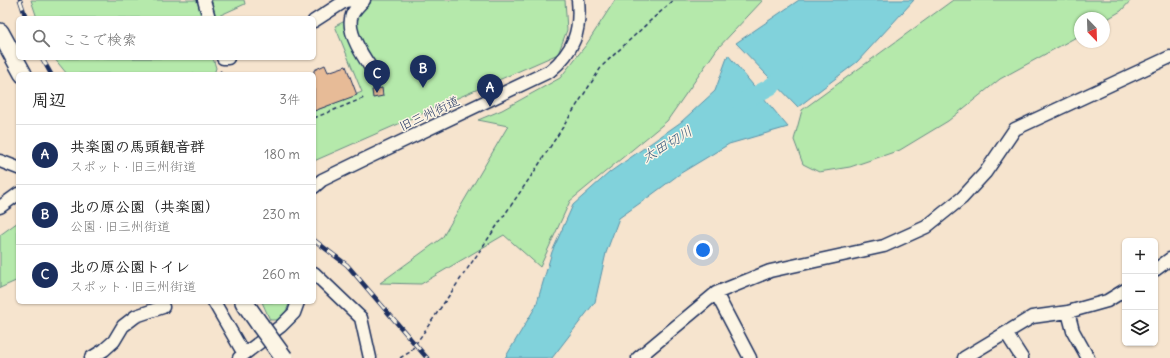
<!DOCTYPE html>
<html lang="ja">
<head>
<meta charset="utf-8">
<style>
	:root { --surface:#fff; --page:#f6f6f6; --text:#222; --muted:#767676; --line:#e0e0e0; --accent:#1b2f5e }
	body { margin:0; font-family:Delius,"Klee One",sans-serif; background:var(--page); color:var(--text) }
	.controls { position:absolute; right:12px; bottom:12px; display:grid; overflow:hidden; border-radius:6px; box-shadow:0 1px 3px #0004 }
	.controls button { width:36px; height:36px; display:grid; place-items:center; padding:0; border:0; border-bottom:1px solid var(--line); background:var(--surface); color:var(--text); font:20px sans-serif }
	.compass { position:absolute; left:1074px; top:12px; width:36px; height:36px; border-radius:50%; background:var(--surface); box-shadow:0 1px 3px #0004; rotate:157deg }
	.you { position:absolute; left:703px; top:250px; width:14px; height:14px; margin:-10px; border:3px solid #fff; border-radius:50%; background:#1a73e8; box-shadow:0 0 0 6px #1a73e833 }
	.badge { display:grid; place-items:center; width:26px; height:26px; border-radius:50%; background:var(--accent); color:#fff; font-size:13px; font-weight:700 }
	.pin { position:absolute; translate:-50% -33px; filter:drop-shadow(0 1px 2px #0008) }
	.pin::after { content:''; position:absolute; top:21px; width:14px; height:12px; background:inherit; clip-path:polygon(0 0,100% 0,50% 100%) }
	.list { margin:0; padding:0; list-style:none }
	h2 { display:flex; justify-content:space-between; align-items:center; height:52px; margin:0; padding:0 16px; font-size:17px }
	h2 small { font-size:13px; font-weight:400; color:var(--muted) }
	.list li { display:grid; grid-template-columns:26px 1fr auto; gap:12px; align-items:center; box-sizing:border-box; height:60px; padding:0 16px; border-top:1px solid var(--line) }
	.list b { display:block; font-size:15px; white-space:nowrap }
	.list p { margin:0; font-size:13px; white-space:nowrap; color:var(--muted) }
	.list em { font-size:13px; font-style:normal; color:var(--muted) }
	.icon { flex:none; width:22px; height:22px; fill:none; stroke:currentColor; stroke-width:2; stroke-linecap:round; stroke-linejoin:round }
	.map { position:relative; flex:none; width:1170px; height:358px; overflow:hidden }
	.search { position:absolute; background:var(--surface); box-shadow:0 1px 3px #0004; left:16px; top:16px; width:300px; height:44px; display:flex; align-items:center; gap:10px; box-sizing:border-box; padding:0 14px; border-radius:6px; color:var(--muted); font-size:15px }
	.panel { position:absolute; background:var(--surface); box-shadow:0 1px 3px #0004; left:16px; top:72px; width:300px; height:232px; border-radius:6px }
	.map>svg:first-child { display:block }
	.green { fill:#b5e9ab; stroke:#688c84 }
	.water { fill:#81d2db; stroke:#5891a9 }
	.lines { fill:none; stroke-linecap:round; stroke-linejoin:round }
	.river { stroke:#81d2db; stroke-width:17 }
	.building { fill:#e7bb97; stroke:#1b2f5e }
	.minor-casing { stroke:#1b2f5e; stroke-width:15 }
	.highway-casing { stroke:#1b2f5e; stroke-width:20 }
	.path { stroke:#1b2f5e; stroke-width:1.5; stroke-dasharray:4 3; stroke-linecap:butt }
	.minor { stroke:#fcf5e5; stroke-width:12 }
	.highway { stroke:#fcf5e5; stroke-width:17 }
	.rail-casing { stroke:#1b2f5e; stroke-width:4.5 }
	.rail { stroke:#fcf5e5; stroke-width:3; stroke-dasharray:9; stroke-linecap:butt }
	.highway-bridge-casing { stroke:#1b2f5e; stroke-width:20; stroke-linecap:butt }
	.highway-bridge { stroke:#fcf5e5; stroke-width:17 }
	.labels { text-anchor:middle; stroke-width:3; stroke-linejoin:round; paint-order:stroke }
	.street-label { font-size:13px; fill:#1b2f5e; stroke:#fcf5e5 }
	.water-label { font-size:14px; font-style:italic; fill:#34587d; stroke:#fcf5e5 }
</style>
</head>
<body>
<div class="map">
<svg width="1170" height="358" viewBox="0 0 1170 358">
	<rect width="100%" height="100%" fill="#f6e4ce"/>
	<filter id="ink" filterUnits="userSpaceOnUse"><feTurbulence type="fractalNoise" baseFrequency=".025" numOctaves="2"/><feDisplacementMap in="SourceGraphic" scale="8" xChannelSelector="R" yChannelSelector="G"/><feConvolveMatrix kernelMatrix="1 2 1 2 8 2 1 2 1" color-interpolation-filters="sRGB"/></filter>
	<g filter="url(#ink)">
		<path class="green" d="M31,0h213l1,4 -31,14h-177z
			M371,0h194l2,30 -9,24 -244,107v-50l48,-19 -27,-66 16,-8z
			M615,0h148l-46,49 -50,72 -97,80 -30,66 -36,-32 -83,49 -41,-1 62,-45 66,-112 -30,-6 24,-10 58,-32 26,-33z
			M953,0h178l-10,11 -17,10v-3h-24v17l-80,44 -52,42 -48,29 -50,17 -31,5 -16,-8 -9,-24 8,-30z
			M54,58h159l3,10 -2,6h-147z
			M18,222v58l-18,8v-53z
			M262,302h28l-4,9 -9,9h-7z"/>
		<path class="water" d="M799,0h115l-57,62 -59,45 -62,-64z
			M728,55l60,72 -59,17 -48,29 -31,23 -31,22 -13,35 -11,49 -43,56h-47l31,-52 16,-54 21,-47 37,-33 71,-50 34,-31z"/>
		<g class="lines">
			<path class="river" d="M740,103l30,-16 23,-18"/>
		</g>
		<path class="building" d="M325,65l3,7 18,-6 11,29 -43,16v-41z
			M382,88l1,8 -10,2 -1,-8z"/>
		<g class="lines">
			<g class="minor-casing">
				<path id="minor" d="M204,0l5,18
					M364,0c-4,4 -10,10 -12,15 -7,17 15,48 25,61
					M314,21l31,-20 6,-1
					M223,58h5
					M0,161l18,7
					M314,187l8,-7 43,-21 185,-88c24,-20 31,-40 28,-71
					M0,207l18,-13
					M1155,270l15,-11
					M314,273l47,45 9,40
					M716,293l34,65
					M214,302l30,52
					M1068,312l5,19 15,27
					M1006,333l16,25
					M91,358l13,-8 10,-9 9,-15 13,-10 27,-9
					M239,358l42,-32 13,-13 4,-11
					M638,358l78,-65 54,-22 114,-25 42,-19 36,-29 23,-25 30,-44 155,-72
					M964,358l68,-41 36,-5 39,-11 18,-11"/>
			</g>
			<g class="highway-casing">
				<path id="highway" d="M0,32l23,42
					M244,302l16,23"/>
			</g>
			<path class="path" d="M219,74l3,-5
				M314,118l50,-20
				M400,358l10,-6 14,-20 112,-163 66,-103 48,-45 24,-21"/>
			<use href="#minor" class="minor"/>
			<use href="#highway" class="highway"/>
			<g class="rail-casing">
				<path id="rail" d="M20,0l6,18
					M42,58l9,16
					M314,240l33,25 80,93"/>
			</g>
			<use href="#rail" class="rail"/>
			<g class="highway-bridge-casing">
				<path id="highway-bridge" d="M260,325l24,33"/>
			</g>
			<use href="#highway-bridge" class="highway-bridge"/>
		</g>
	</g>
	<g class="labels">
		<g class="street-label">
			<text transform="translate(429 113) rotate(-25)" y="5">旧三州街道</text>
		</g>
		<g class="water-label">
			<text transform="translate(667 144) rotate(-31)" y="5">太田切川</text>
		</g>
	</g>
</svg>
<div class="controls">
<button>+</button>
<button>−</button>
<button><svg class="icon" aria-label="layers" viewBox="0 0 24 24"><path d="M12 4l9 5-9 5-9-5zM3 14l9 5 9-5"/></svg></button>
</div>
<svg class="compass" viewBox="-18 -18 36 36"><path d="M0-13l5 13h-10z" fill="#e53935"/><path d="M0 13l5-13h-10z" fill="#767676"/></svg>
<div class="you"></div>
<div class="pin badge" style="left:490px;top:107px">A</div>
<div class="pin badge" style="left:423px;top:88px">B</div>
<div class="pin badge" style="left:377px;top:93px">C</div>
<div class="search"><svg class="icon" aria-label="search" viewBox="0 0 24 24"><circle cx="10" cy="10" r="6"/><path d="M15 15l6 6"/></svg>ここで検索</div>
<section class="panel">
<h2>周辺<small>3件</small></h2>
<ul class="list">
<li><span class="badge">A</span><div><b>共楽園の馬頭観音群</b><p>スポット · 旧三州街道</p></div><em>180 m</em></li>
<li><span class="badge">B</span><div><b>北の原公園（共楽園）</b><p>公園 · 旧三州街道</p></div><em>230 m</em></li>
<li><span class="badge">C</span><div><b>北の原公園トイレ</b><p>スポット · 旧三州街道</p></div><em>260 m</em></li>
</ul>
</section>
</div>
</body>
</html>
